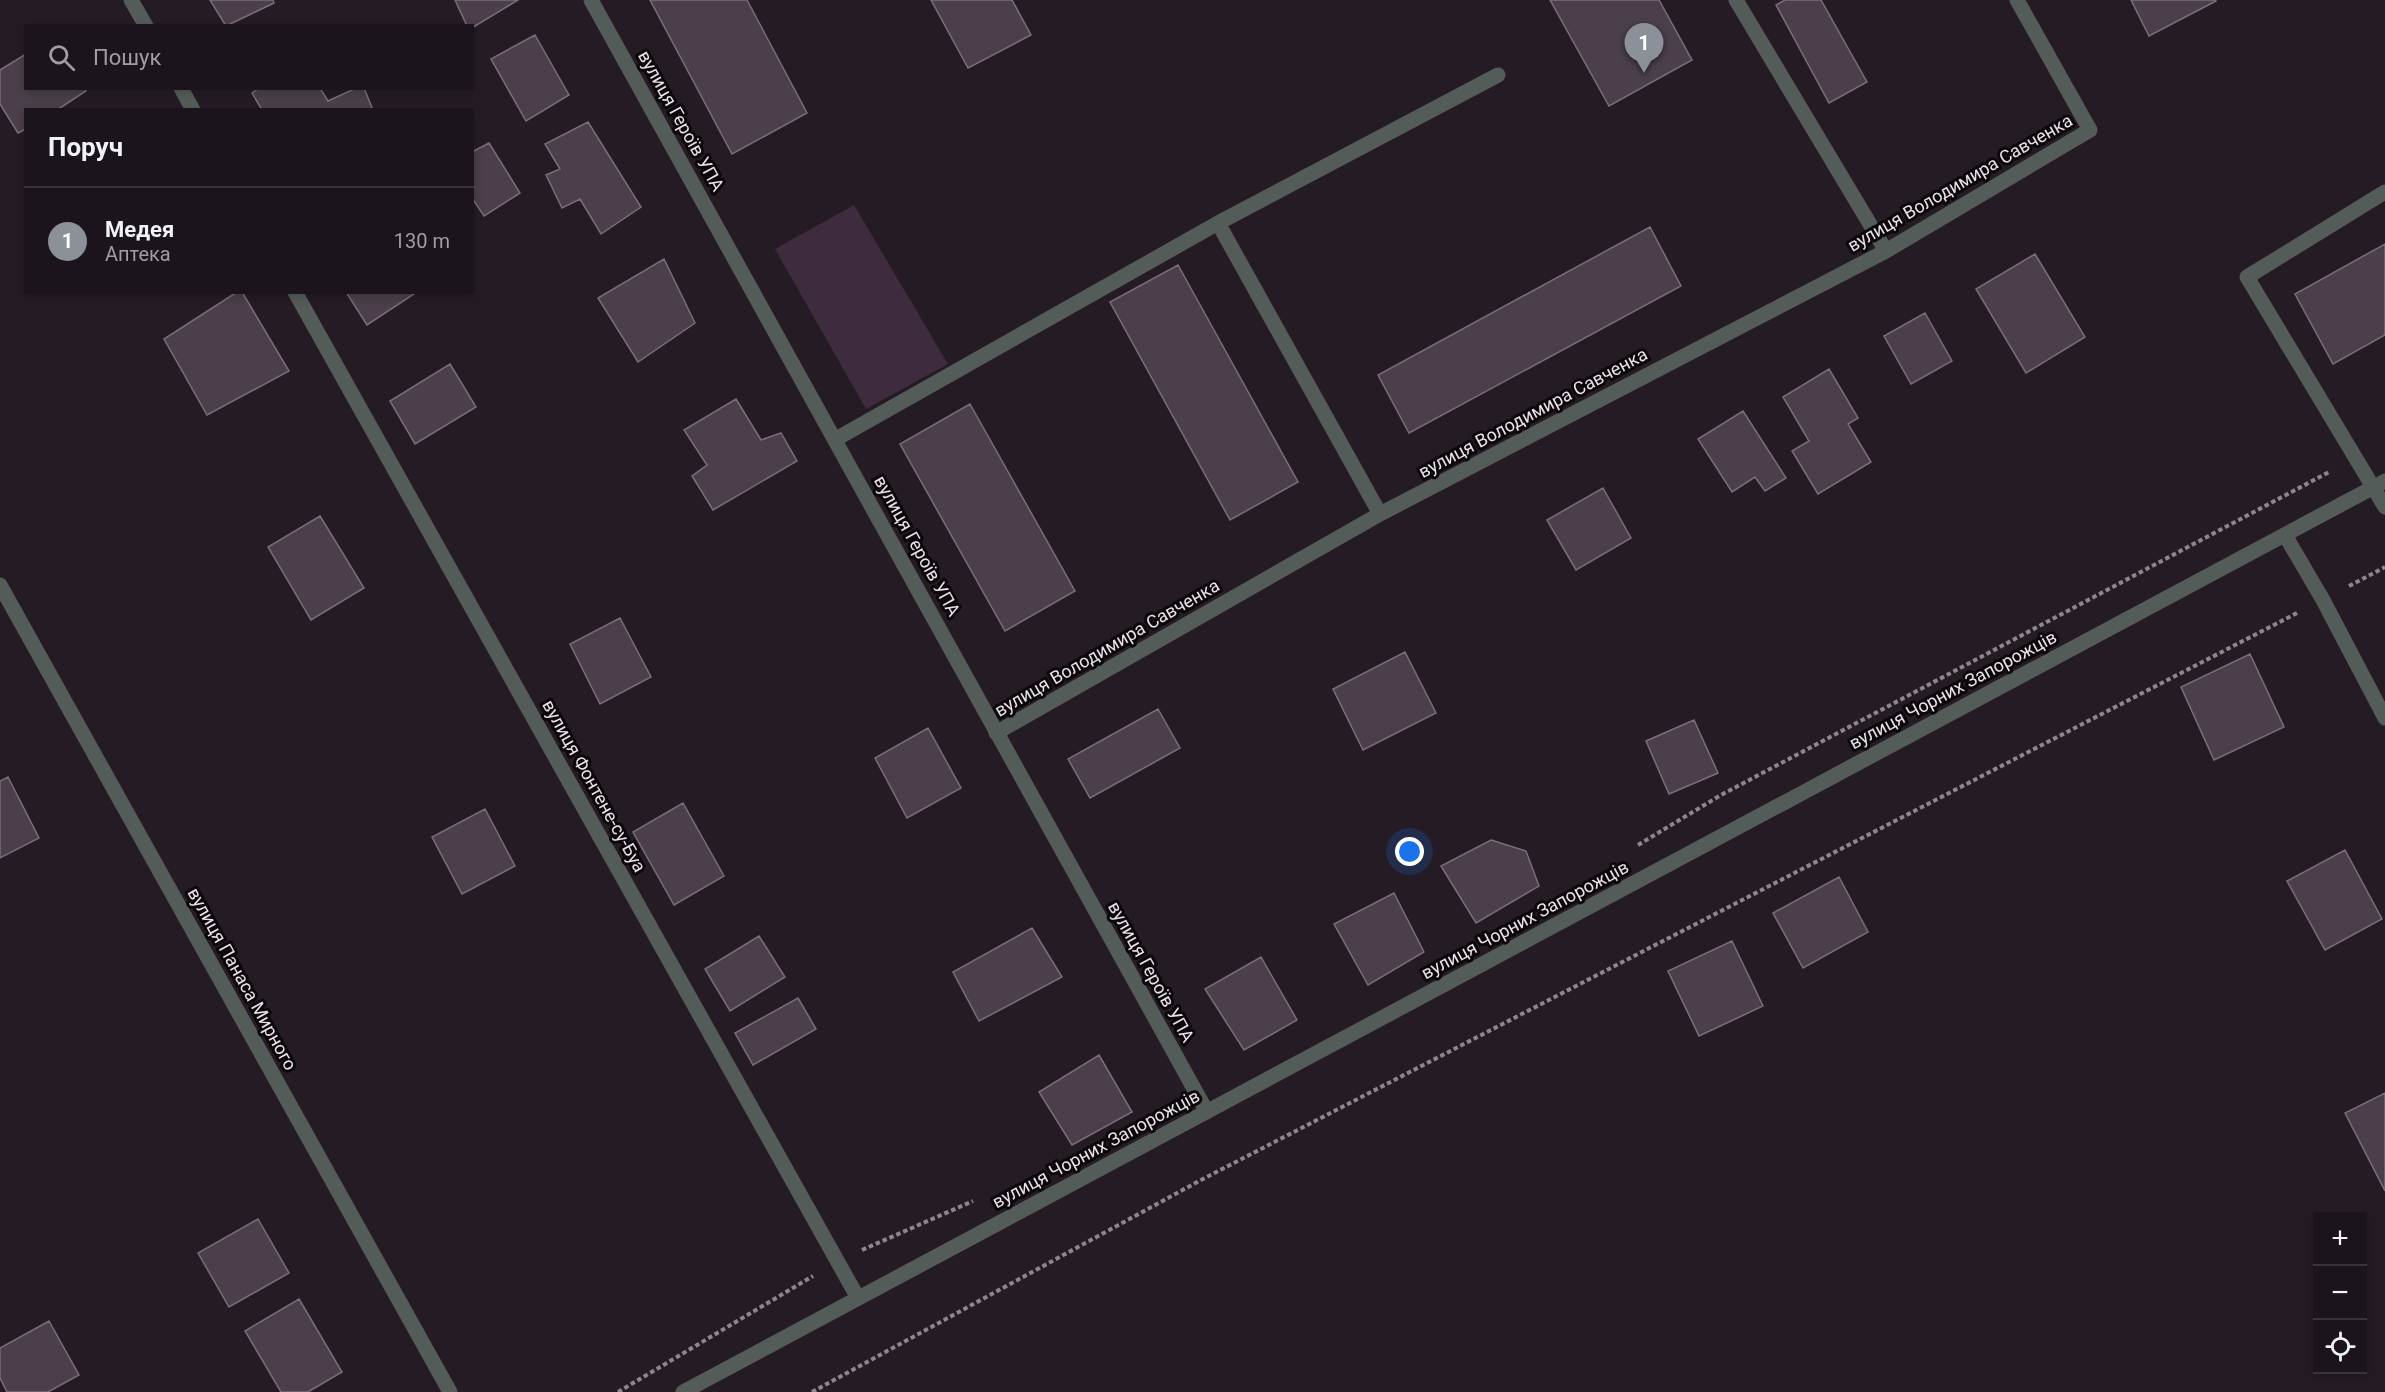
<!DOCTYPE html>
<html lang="uk">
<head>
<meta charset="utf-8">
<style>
	:root { --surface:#1c141c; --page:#251d25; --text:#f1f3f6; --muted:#a09ea3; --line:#3a333b; --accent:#8c9099 }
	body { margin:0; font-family:Roboto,sans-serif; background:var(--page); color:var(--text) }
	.controls { position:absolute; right:18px; bottom:18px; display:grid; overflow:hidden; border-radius:0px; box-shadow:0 3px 9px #0003 }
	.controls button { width:54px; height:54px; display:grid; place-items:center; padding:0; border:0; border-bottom:2px solid var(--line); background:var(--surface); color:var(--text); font:30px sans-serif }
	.you { position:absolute; left:1410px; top:852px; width:21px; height:21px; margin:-15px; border:4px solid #fff; border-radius:50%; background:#1a73e8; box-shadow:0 0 0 9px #1a73e833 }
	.badge { display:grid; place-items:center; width:39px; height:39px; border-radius:50%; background:var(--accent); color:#fff; font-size:20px; font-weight:700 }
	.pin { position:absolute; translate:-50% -50px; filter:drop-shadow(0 2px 3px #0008) }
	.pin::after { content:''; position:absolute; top:32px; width:21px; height:18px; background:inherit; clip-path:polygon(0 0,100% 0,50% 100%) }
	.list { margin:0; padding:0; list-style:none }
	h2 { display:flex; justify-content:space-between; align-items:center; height:78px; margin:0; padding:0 24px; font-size:26px }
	h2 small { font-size:20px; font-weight:400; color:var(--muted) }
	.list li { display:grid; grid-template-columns:39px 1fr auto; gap:18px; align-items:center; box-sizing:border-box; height:108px; padding:0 24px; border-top:2px solid var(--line) }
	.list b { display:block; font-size:22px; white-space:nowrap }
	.list p { margin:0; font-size:20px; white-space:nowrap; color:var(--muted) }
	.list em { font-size:20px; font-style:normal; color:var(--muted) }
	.icon { flex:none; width:33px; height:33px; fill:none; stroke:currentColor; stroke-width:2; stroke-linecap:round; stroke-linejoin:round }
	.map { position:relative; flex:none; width:2385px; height:1392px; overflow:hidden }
	.search { position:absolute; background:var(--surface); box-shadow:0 3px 9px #0003; left:24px; top:24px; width:450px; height:66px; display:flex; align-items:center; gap:15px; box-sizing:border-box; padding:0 21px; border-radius:0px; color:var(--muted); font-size:22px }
	.panel { position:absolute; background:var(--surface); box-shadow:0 3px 9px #0003; left:24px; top:108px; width:450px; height:186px; border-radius:0px }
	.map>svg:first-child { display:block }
	.green { fill:#3e2b3e }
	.building { fill:#4a3f4a; stroke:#7b6e7a; stroke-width:1.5 }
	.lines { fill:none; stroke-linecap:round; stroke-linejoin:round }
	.path { stroke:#8e868e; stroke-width:4; stroke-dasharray:4.5 3; stroke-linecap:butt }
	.minor { stroke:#545c59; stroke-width:15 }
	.labels { text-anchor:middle; stroke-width:6; stroke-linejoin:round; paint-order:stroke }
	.street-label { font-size:18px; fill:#eae3ea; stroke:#0b070b }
</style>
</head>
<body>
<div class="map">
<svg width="2385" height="1392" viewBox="0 0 2385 1392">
	<rect width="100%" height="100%" fill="#251b25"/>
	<path class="green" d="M854,205l94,159 -82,45 -91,-160z"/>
	<path class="building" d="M210,0h63l1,3 -48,23z
		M455,0h63l-46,28v-2h-5z
		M650,0h97l60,113 -75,41z
		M931,0h81l19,35 -63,33z
		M1550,0h109l33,60 -83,46z
		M1785,0h36l46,82 -38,21 -53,-98z
		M2131,0h84l1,1 -67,35z
		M535,35l34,60 -43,26 -35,-62z
		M26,54v34h59l1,3 -29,19h-31v19l-8,4 -18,-29v-34z
		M259,88h61l8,13 28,-13h8l9,22h-111l-10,-17z
		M588,122l53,85 -40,27 -21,-35 -18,9 -16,-33 14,-6 -15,-25z
		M489,143l31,50 -36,23 -12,-18v-46z
		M1650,227l31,59 -272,147 -31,-58z
		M2385,244v91l-52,29 -38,-70z
		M2035,254l50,83 -59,36 -50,-84z
		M664,259l31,64 -57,39 -40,-64z
		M1178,265l120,217 -68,38 -120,-218z
		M237,292h5l47,79 -82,44 -43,-76z
		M346,292h71l-50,33z
		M1925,313l27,48 -41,23 -27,-48z
		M450,364l26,43 -61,37 -25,-43z
		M1829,369l29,49 -10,6 23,38 -53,32 -26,-43 17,-10 -26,-44z
		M736,399l25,41 20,-7 16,28 -84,49 -21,-34 15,-11 -23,-35z
		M970,404l105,187 -70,40 -105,-187z
		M1743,411l43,67 -21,13 -10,-14 -23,15 -34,-53z
		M1603,488l28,50 -55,32 -29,-50z
		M320,516l44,72 -53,32 -43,-73z
		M620,618l31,59 -51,27 -30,-60z
		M1405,652l31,61 -73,37 -30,-61z
		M2250,654l34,73 -70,33 -33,-73z
		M1158,709l22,39 -90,50 -22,-39z
		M1694,720l24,53 -49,21 -23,-53z
		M928,728l33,60 -54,30 -32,-60z
		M8,777l31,61 -39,20v-77z
		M683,803l41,73 -50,29 -41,-73z
		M485,809l30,57 -53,28 -30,-57z
		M1491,840l35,11 13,35 -63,37 -35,-57z
		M2345,850l37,69 -57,31 -38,-69z
		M1839,877l29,55 -65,36 -30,-55z
		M1394,893l30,59 -56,33 -34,-61z
		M1032,928l30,49 -83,44 -26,-49z
		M759,936l26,41 -55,34 -25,-42z
		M1732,941l31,65 -64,30 -31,-65z
		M1261,957l36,63 -53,30 -39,-61z
		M798,998l18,31 -63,36 -18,-32z
		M1099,1055l33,57 -60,33 -33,-53z
		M2385,1093v98l-40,-78z
		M258,1219l31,54 -60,34 -31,-54z
		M299,1299l43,73 -34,20h-27l-36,-61z
		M49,1321l30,54 -31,17h-41l-7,-14v-30z"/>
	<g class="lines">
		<path class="path" d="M2349,586l36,-19
			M1638,845l83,-50 610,-324
			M862,1250l111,-49
			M618,1392l195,-116
			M812,1392l389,-212 1096,-567"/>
		<path class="minor" d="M131,0l15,26
			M591,0l616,1112
			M1736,0l150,251
			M181,88l12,22
			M2385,192l-138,85 138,230
			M1218,223l280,-148
			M295,292l563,1006
			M836,439l382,-216 162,291
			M2285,535l38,65 62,118
			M0,585l450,807
			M996,733l384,-219 506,-263 204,-121 -73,-130
			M683,1392l1702,-911"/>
	</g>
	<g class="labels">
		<g class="street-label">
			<text transform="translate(681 121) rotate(61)" y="6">вулиця Героїв УПА</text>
			<text transform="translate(1960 183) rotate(-30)" y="6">вулиця Володимира Савченка</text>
			<text transform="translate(1533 413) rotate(-28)" y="6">вулиця Володимира Савченка</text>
			<text transform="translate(917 546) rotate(61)" y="6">вулиця Героїв УПА</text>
			<text transform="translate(1107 648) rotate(-30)" y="6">вулиця Володимира Савченка</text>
			<text transform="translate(1953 690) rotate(-28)" y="6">вулиця Чорних Запорожців</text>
			<text transform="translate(594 786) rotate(61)" y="6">вулиця Фонтене-су-Буа</text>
			<text transform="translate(1525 920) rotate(-28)" y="6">вулиця Чорних Запорожців</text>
			<text transform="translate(1151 972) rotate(61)" y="6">вулиця Героїв УПА</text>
			<text transform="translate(242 979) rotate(61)" y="6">вулиця Панаса Мирного</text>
			<text transform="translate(1096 1149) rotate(-28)" y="6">вулиця Чорних Запорожців</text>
		</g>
	</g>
</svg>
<div class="controls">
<button>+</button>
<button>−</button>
<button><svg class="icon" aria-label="locate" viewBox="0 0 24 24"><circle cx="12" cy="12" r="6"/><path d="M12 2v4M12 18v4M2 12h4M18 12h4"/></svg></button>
</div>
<div class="you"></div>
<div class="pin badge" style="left:1644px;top:73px">1</div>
<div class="search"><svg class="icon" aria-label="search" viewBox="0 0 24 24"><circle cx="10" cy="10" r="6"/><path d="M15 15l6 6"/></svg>Пошук</div>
<section class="panel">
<h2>Поруч<small></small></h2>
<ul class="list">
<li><span class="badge">1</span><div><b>Медея</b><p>Аптека</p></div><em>130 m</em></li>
</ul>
</section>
</div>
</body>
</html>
